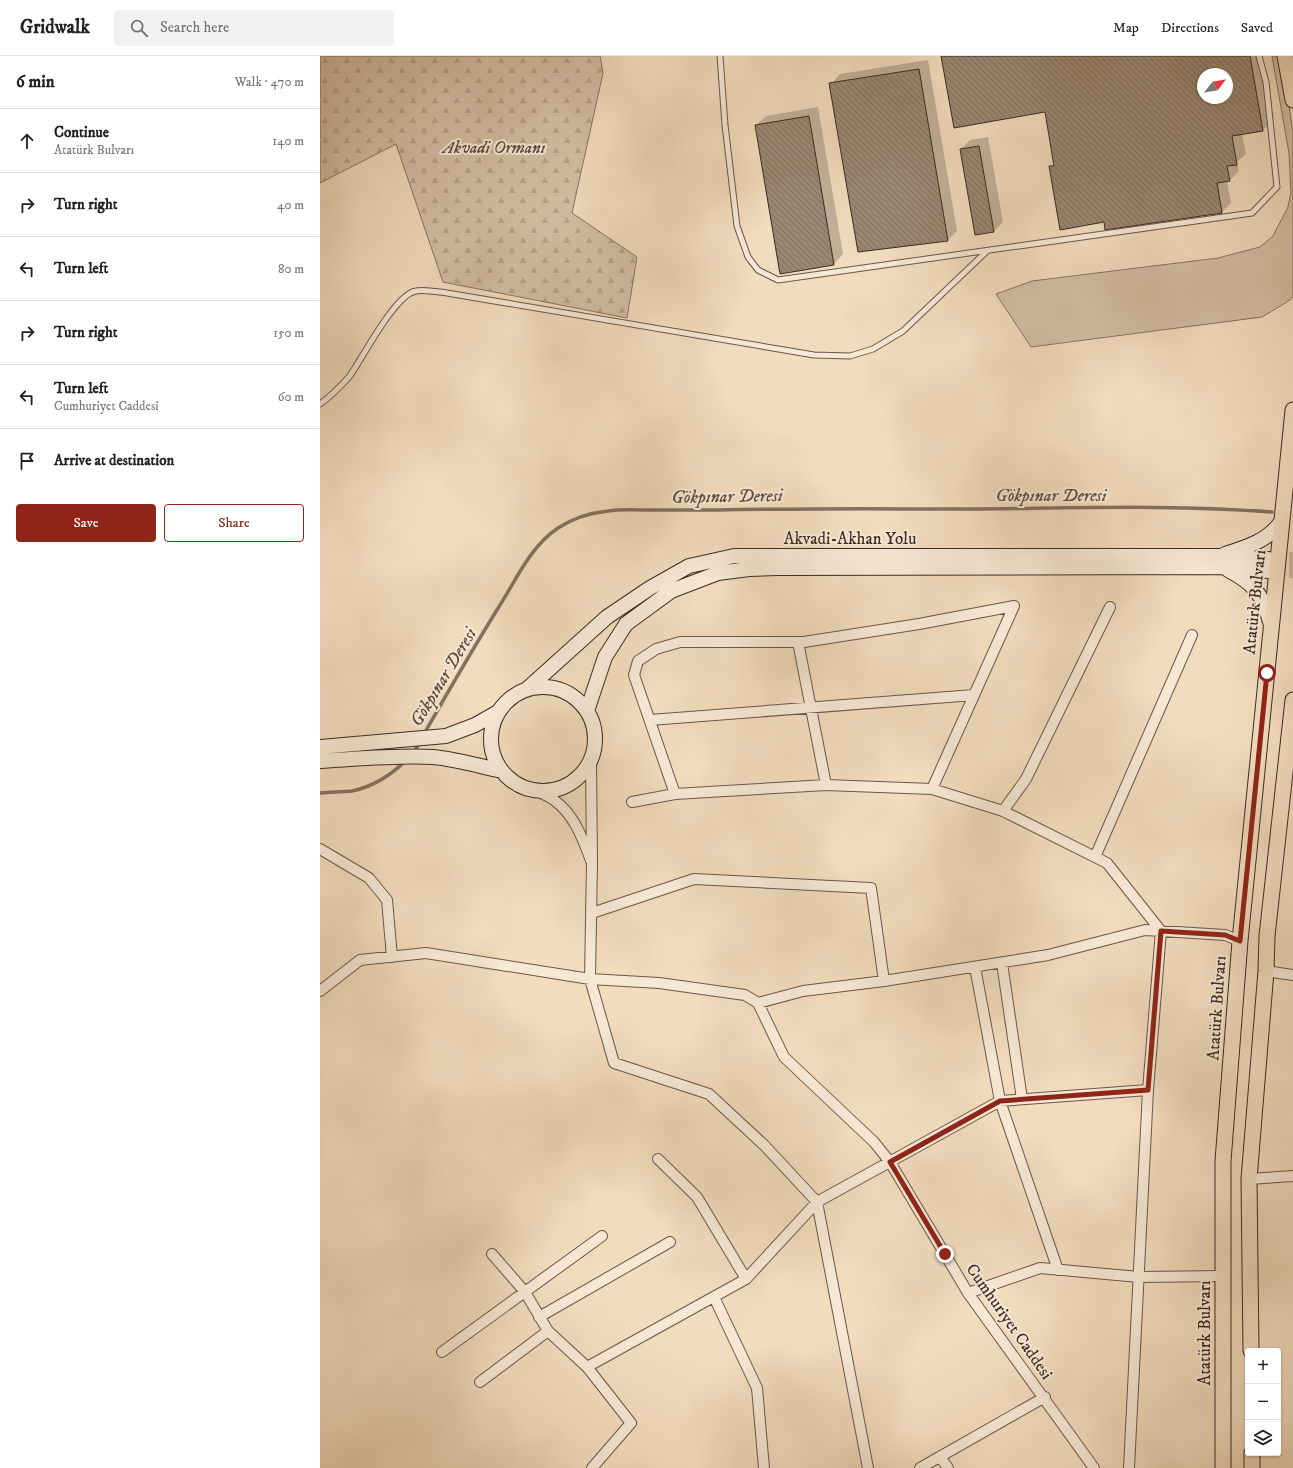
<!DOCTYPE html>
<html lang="en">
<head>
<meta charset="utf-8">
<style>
	:root { --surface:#fff; --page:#f2f2f2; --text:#222; --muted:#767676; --line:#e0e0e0; --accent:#8f2418 }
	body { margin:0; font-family:"IM FELL DW Pica",serif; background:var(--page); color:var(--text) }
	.controls { position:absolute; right:12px; bottom:12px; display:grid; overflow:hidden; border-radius:4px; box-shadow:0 1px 3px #0004 }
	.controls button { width:36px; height:36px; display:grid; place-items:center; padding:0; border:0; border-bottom:1px solid var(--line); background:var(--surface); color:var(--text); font:20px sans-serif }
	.compass { position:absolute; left:877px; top:12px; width:36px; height:36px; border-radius:50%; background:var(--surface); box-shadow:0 1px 3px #0004; rotate:59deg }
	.stop { position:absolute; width:12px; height:12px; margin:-9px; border:3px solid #8f2418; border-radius:50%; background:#fff }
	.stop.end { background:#8f2418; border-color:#fff; box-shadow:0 1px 4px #0008 }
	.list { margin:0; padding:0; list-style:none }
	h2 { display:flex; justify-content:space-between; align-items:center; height:52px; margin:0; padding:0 16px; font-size:17px }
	h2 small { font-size:13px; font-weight:400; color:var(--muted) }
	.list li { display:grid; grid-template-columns:26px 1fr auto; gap:12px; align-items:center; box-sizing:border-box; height:64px; padding:0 16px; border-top:1px solid var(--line) }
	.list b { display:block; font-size:15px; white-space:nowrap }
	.list p { margin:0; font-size:13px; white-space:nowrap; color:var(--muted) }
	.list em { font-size:13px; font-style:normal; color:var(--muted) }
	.actions { display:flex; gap:8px; padding:12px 16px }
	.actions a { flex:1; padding:9px 0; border:1px solid var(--accent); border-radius:4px; text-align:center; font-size:14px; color:var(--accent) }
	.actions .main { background:var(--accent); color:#fff }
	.icon { flex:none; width:22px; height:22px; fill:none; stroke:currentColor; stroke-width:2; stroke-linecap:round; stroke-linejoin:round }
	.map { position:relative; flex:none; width:973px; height:1412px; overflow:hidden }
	header { display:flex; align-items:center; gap:24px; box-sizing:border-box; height:56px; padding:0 20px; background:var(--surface); border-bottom:1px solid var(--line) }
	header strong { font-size:19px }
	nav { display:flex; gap:22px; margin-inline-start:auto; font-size:14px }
	.search { width:280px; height:36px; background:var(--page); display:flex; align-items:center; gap:10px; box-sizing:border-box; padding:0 14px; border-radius:4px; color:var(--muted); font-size:15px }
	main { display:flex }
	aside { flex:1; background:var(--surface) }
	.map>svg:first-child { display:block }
	.grass { fill:#d3bea3; stroke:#877462 }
	.forest { fill:url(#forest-firs); stroke:#877462 }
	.shadow { fill:#0003; fill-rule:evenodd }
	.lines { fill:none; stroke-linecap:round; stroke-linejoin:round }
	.stream { stroke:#847060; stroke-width:3.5 }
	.building { fill:url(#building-back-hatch); stroke:#3b2a22; fill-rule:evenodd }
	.secondary-tunnel { stroke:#cdb89f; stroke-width:14; stroke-dasharray:14 7; stroke-linecap:butt }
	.lane-casing { stroke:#695649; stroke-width:7 }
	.street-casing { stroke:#695649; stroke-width:12 }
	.secondary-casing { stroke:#3b2a22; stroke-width:16 }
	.primary-casing { stroke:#3b2a22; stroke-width:17 }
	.lane { stroke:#f7e8d5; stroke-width:5 }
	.street { stroke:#f7e8d5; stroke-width:10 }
	.secondary { stroke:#f7e8d5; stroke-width:14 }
	.primary { stroke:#f2dcbe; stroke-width:15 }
	.route { stroke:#8f2418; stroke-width:5 }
	.labels { text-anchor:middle; stroke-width:4; stroke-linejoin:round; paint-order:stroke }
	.park-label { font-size:17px; font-style:italic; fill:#59483c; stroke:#f7e8d5 }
	.street-label { font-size:17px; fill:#3b2a22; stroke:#f7e8d5 }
	.water-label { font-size:18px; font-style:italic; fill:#5f4d41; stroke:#f7e8d5 }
</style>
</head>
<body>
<header>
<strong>Gridwalk</strong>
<div class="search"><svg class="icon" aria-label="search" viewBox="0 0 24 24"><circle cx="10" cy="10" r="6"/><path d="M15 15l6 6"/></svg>Search here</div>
<nav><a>Map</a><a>Directions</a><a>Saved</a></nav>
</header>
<main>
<aside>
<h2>6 min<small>Walk · 470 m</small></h2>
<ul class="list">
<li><svg class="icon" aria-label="ahead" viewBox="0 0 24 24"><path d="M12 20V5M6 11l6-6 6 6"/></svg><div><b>Continue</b><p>Atatürk Bulvarı</p></div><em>140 m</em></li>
<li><svg class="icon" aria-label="right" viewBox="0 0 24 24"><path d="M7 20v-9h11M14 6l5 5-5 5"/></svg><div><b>Turn right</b></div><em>40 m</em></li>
<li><svg class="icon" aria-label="left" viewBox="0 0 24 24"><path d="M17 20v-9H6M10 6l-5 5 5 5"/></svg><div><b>Turn left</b></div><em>80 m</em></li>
<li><svg class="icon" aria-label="right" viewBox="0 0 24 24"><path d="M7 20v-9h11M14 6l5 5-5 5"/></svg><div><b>Turn right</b></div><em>150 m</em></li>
<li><svg class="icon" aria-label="left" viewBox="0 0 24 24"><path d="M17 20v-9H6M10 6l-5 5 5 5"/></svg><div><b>Turn left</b><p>Cumhuriyet Caddesi</p></div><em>60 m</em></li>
<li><svg class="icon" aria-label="arrive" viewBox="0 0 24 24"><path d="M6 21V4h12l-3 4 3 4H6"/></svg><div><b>Arrive at destination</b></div></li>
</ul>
<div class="actions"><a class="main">Save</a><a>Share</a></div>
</aside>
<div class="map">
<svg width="973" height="1412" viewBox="0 0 973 1412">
	<defs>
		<pattern id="forest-firs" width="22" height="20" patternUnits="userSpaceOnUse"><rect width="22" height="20" fill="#d3bea3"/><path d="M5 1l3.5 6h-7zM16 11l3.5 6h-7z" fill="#b6a38c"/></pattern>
		<pattern id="building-back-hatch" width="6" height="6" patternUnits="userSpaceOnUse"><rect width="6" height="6" fill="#9a8773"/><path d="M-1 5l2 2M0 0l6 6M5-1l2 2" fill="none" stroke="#7f6f5e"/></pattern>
	</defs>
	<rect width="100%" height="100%" fill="#f2dcbe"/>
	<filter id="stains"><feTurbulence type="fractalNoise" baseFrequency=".005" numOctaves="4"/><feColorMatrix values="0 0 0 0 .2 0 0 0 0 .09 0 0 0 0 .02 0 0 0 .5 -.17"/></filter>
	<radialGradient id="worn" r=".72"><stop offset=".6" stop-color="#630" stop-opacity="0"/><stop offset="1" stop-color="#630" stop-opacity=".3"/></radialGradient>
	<path class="grass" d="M952,0h9l12,76v165l-6,5 -25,15 -231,30 -35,-53 36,-13 186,-23 42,-11 13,-11 15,-29 3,-15 -2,-39z"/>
	<path class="forest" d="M0,0h280l3,17 -31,140 65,44 -10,61 -184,-36 -47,-138 -76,39z"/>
	<path class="shadow" d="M622,0h318l12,65 -9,9 -21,4 4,20 -9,8 2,9 -9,9 -3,1 4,22 -9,9 -117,9 -55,-54 5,-5 -9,-51zM883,18h24v24h-24z
		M608,4l29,171 -9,9 -117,-156 9,-10z
		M498,51l25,147 -9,10 -78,-139 10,-9z
		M668,81l15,85 -9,9 -33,-82 9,-9z"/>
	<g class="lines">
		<path class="stream" d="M104,678c25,-44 50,-87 76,-129 17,-27 31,-59 58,-77 15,-10 32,-15 50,-17 13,-2 26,-1 39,-1 22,0 45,0 68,0 68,-1 135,-2 203,-1 118,1 236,-6 354,3
			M93,697l8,-12
			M0,737c10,-1 21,-1 32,-2 20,-4 40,-16 54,-31"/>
	</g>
	<path class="building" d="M621,0h309l13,75 -31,5 5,29 -10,1 3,15 -13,2 5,30 -117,17 -1,-8 -44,8 -11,-64h5l-9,-54 -91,16zM883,18h24v24h-24z
		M599,13l29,172 -90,11 -29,-169z
		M489,60l25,149 -54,9 -25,-149z
		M659,90l15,86 -19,3 -15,-86z"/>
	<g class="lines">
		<path class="secondary-tunnel" d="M948,503h25
			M948,515h25"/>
		<g class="lane-casing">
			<path id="lane" d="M400,0l5,69 12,101 11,31 10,13 20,10 474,-67 25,-26 -11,-105 -7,-26
				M0,348c11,-8 20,-17 29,-27 14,-19 45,-82 67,-86 8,-2 22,1 31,2l367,62 36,1 23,-7 30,-18 84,-80"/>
		</g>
		<g class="street-casing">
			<path id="street" d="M478,586l28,143
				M330,664l324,-25
				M612,733l82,-183
				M217,735c6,3 12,5 17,9 21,15 29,40 38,63l-1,-103
				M355,738l-41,-119 4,-14 18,-12 24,-7h124l115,-18 95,-18
				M312,746l43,-8 151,-9 106,4 71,22 104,52 54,68 -13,159 -19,378
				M683,755l23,-32 84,-172
				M0,793l49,29 18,22 5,57
				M775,801l97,-222
				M272,807l-2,116 24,84 95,31 55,51 53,57 51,266
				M272,857l102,-34 177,9 13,93
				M682,907l20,136
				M655,911l25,134 58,169
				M946,915l27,4
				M0,935l40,-31 66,-7 164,26 69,4 86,12 13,8 45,-12 81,-10 164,-26 97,-25 80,5 15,6
				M438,947l26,54 90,85 16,20 78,131 126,175
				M338,1103l39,38 49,82
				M929,1123l44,-3
				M172,1198l33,38 23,39 39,36 44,56 -39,45
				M648,1237l72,-25 99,9 84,-1
				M394,1241l43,91 7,80
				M219,1261l131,-75
				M122,1296l160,-116
				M267,1311l159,-88 71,-77 183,-101 148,-11
				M160,1326l68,-51
				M620,1401l8,11
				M600,1412l125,-71"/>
		</g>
		<g class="secondary-casing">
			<path id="secondary" d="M905,498c22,-7 45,-14 57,-34
				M908,514c27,14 35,25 43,55
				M171 683a52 52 0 1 1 104 0a52 52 0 1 1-104 0Z
				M206,634l81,-73 43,-29 39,-22 45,-10h484l50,3
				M267,655l18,-54 21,-33 45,-33 47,-18 31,-4 28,-1 441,-1 50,4
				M0,691l126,-11 29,-11 23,-13
				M0,705c37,-2 76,-6 113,-4 23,2 46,9 69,14"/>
		</g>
		<g class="primary-casing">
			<path id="primary" d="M965,0l8,44
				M931,1295l-2,-172 17,-208 1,-35 26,-236
				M932,1397v15
				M903,1412v-307l17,-220 53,-531"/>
		</g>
		<use href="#lane" class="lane"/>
		<use href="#street" class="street"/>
		<use href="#secondary" class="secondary"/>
		<use href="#primary" class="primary"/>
	</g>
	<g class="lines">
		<path class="route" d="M625,1198l-55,-92 110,-61 148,-11 13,-159 64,4 15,6 27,-268"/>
	</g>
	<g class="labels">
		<g class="park-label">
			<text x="174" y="97">Akvadi Ormanı</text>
		</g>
		<g class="street-label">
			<text x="530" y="488">Akvadi-Akhan Yolu</text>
			<text transform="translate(934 546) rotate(-84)" y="6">Atatürk Bulvarı</text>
			<text transform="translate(896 952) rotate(-86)" y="6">Atatürk Bulvarı</text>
			<text transform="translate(690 1265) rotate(55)" y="6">Cumhuriyet Caddesi</text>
			<text transform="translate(884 1277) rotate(-90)" y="6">Atatürk Bulvarı</text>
		</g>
		<g class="water-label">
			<text x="731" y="445">Gökpınar Deresi</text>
			<text transform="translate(407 440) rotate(-1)" y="6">Gökpınar Deresi</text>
			<text transform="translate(123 621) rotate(-59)" y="6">Gökpınar Deresi</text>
		</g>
	</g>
	<rect width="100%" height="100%" filter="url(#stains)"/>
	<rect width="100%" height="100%" fill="url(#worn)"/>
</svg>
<div class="controls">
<button>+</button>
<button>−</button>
<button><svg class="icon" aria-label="layers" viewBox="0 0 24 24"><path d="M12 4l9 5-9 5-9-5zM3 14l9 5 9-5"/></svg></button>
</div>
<svg class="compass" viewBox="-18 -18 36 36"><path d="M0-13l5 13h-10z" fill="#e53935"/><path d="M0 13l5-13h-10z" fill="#767676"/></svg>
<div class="stop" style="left:947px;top:617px"></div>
<div class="stop end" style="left:625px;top:1198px"></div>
</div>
</main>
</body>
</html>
